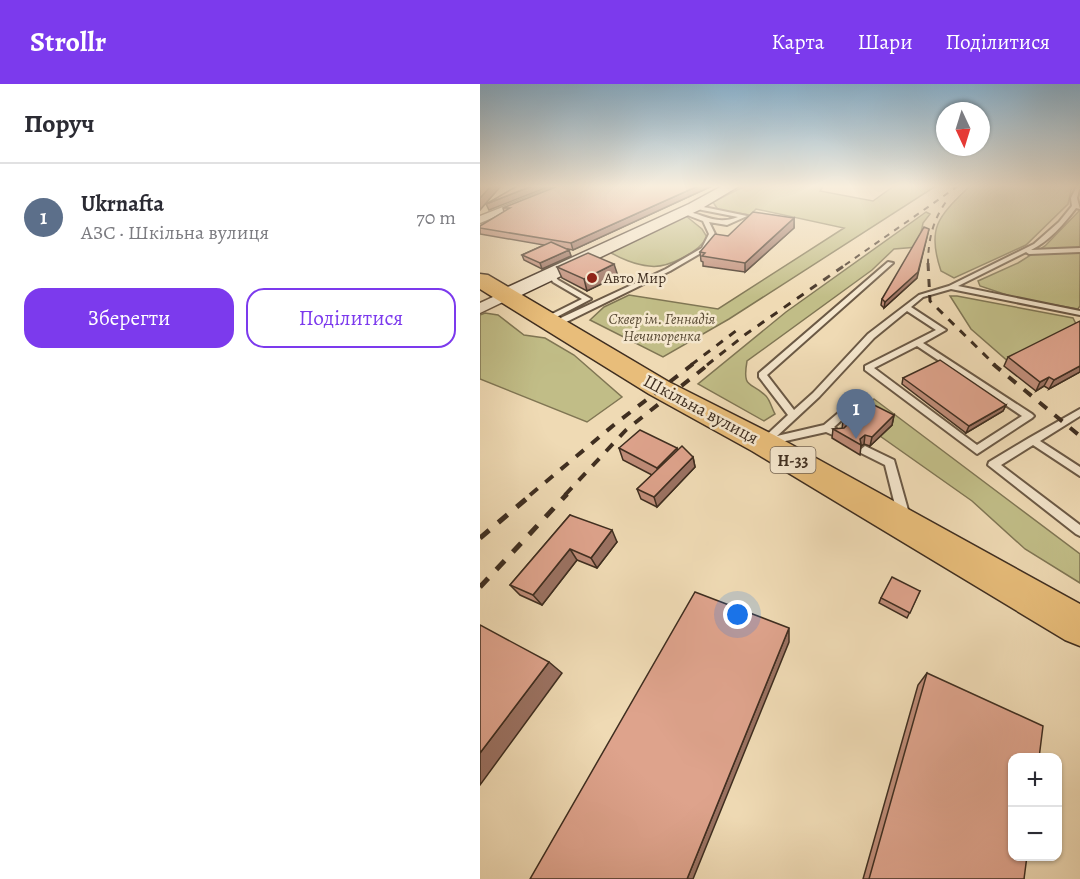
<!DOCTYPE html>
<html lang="uk">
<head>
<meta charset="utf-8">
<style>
	:root { --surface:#fff; --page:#f7f7f7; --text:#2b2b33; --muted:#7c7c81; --line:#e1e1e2; --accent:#7c3aed }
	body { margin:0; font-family:Alegreya,serif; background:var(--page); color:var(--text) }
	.controls { position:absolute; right:18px; bottom:18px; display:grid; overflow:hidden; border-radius:12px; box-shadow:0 2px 4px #0004 }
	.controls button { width:54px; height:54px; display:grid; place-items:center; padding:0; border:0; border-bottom:2px solid var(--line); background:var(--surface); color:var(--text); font:30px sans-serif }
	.compass { position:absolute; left:456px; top:18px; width:54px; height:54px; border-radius:50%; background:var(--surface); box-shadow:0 2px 4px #0004; rotate:176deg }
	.you { position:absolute; left:258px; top:531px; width:21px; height:21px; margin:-15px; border:4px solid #fff; border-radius:50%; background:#1a73e8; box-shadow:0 0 0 9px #1a73e833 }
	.badge { display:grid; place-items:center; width:39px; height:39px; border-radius:50%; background:var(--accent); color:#fff; font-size:20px; font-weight:700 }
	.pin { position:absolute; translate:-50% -50px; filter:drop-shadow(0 2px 3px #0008) }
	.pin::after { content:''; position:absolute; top:32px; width:21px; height:18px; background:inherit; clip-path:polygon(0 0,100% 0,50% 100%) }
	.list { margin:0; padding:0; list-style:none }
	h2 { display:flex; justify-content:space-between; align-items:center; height:78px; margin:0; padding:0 24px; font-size:26px }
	h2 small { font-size:20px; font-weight:400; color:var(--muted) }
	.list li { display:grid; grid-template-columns:39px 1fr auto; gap:18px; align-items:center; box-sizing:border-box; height:108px; padding:0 24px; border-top:2px solid var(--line) }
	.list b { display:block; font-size:22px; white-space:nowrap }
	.list p { margin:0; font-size:20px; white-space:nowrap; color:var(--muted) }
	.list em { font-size:20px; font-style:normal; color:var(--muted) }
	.actions { display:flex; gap:12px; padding:18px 24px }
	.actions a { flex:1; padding:14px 0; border:2px solid var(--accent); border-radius:18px; text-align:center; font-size:21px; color:var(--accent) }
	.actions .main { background:var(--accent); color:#fff }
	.map { position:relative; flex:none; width:600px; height:795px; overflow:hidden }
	header { display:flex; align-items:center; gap:36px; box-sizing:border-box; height:84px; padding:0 30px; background:var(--accent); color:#fff }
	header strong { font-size:28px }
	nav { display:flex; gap:33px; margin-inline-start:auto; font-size:21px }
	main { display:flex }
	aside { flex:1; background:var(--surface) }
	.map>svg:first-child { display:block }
	.green { fill:#c1bd87; stroke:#807654; stroke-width:1.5 }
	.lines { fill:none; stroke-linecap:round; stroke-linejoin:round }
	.lane-casing { stroke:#6b5945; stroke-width:4 }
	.street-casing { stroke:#6b5945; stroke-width:3 }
	.secondary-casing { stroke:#3f2e20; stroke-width:3 }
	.primary-casing { stroke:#3f2e20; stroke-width:3 }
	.lane { fill:#f5e7ce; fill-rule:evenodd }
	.street { fill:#f5e7ce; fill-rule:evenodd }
	.secondary { fill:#f5e7ce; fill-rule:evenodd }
	.primary { fill:#e8bd7a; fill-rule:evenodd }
	.rail-far3 { stroke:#3f2e20; stroke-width:2; stroke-dasharray:6 6; stroke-linecap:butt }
	.rail-far2 { stroke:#3f2e20; stroke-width:3; stroke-dasharray:8 8; stroke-linecap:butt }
	.rail-far1 { stroke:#3f2e20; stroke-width:4; stroke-dasharray:10 10; stroke-linecap:butt }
	.rail { stroke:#3f2e20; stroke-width:5; stroke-dasharray:12 12; stroke-linecap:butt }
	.wall { fill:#bf8c78; stroke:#3f2e20; stroke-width:1.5 }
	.shaded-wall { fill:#9b7262; stroke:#3f2e20; stroke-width:1.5 }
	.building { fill:#dea38c; stroke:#3f2e20; stroke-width:1.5 }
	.poi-dot { fill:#8f2418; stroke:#f5e7ce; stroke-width:2 }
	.labels { text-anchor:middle; stroke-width:5; stroke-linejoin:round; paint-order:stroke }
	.far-poi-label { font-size:15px; fill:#3f2e20; stroke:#f5e7ce; text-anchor:start }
	.far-park-label { font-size:15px; font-style:italic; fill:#594b35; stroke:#f5e7ce }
	.shield { fill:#f5e7ce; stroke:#766654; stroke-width:1.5 }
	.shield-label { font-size:16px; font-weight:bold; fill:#3f2e20 }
	.street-label { font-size:18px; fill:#3f2e20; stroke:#f5e7ce }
</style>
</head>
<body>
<header>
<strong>Strollr</strong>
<nav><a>Карта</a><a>Шари</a><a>Поділитися</a></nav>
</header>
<main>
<aside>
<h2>Поруч<small></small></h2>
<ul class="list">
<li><span class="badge" style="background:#5c6f8a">1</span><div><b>Ukrnafta</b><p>АЗС · Шкільна вулиця</p></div><em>70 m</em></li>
</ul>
<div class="actions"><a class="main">Зберегти</a><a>Поділитися</a></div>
</aside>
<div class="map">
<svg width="600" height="795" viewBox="0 0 600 795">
	<rect width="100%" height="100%" fill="#efdab4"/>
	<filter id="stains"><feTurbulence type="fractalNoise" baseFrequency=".00333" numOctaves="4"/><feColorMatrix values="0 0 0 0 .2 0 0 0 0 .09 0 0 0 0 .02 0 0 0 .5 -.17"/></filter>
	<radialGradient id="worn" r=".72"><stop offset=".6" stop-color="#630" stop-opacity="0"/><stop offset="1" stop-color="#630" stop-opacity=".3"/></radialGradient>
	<path class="green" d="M265,102h78l-3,5 53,10 21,-15h42l-207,133 -66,38 -73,-37 14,-13 25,-12 89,14 126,-81 -88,-19 -6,6 -32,-5 -5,-8z
		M490,102h102l-4,18 -42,41 -72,33 -13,-7c-15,-44 -2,-55 29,-85z
		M600,126v96l-2,3 -62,-11 -36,-12 -2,-5 40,-18 27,-17z
		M446,128l4,2 -7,9 -5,24 -24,2 -22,21 -125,91c-5,29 4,20 19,35 4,4 6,13 9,18l-11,7 -66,-37 88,-72z
		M206,132l16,13 5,8c-8,15 -40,32 -58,29 -13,-1 -30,-8 -41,-15z
		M470,212h7l116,22 5,10 -68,35 -39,-34z
		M5,229l13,2 26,20 21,3 29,17 48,42 -35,25 -107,-43v-64z
		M394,315l206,155v29l-55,-34 -53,-48 -92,-65 -16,-26z"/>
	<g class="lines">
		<g class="lane-casing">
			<path id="lane" d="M597,102h3l-3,12 3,11 -4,-1c-12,16 -27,33 -45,42l49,-2v4l-51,2 -3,-2 -68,34 122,25v4l-129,-26 -28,8 -12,10 35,23 -23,13 109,71 2,2 -2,2 -55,36 -112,-84v-4l71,-36 -29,-19 -33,27 -55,59 -42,39 47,-11 25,-21h6l2,2 -2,2 -21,19 9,7 -2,2h-6l-9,-4 -63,14 -3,-1 -2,-2 2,-2 28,-26 -29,-38v-4l129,-111 5,1 -126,112 27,35 19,-17 55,-59 51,-39 30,-9 85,-42 25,-22 13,-16 -1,-8zM437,262l105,70 -45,29 -103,-77z
				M214,121l53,11 -20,9 -18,-3 6,12 -9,16 -36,21 -112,55h-6v-4l114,-53 36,-21 7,-14 -6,-13 -21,-8v-2c22,2 32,15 56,6l-46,-9z
				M69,189h4l5,7 33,19 -44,23 -4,-2 1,-2 38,-19 -29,-17 -5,-8z
				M600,325v7l-40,25 40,26v9l-47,-31 -32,20 79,60v11l-4,-2 -88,-69 1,-3 40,-24z
				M385,362l29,14 16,57 -2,3 -4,2 -4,-2 -2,-3 -13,-52 -24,-12 -1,-3z"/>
		</g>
		<g class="street-casing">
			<path id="street" d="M76,102h13l-89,37v-7z
				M26,207l5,1 2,3 -2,3 -31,15v-10z"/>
		</g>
		<g class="secondary-casing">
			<path id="secondary" d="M242,102h17l-40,24 -186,89h-14l-3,-4 3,-4 190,-87z"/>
		</g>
		<g class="primary-casing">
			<path id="primary" d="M0,190l8,1 181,107 105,53 306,169v42l-15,-6 -313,-189 -103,-57 -169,-105z"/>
		</g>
		<use href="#lane" class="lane"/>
		<use href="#street" class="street"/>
		<use href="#secondary" class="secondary"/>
		<use href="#primary" class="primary"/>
		<path class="rail-far3" d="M365,181l113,-79
			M448,181c0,-26 5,-46 20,-66"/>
		<path class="rail-far2" d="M448,179l2,38 65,64
			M211,281l50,-38
			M227,281l39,-31 102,-71"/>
		<path class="rail-far1" d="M513,280l87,72
			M50,411l85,-71 78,-60
			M85,411l61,-65 83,-66"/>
		<path class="rail" d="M0,454l52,-44
			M0,503l87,-93"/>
	</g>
	<path class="wall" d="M78,102h154l-139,64 -5,-1 3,7 -29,13 -18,-9 -2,-5 22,-10 -64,-11v-8l24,-14 -1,-4z
		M314,134v10l-49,44 -42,-6v-4l-2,-1 -1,-9 28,-16z
		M77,183l61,9 -31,15 -25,-13z
		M437,194l-33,30 -3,-3 1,-6z
		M528,273l72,15 -31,17 -5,-3 -8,5 -32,-25z
		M423,294l103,27 -3,6 -37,22 -64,-49z
		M414,331l-2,10 -22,21 -6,-2 -3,2 -1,9 -28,-17 1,-9h9l1,-8z
		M139,364l59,2 15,7 2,10 -38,40 -16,-8 -4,-10 15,-14 -29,-15z
		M90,431l47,27 -20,26 -20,-8 -35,45 -22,-10 -10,-10z
		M440,507l-13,27 -28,-15 2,-5z
		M447,589l97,206h-161l55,-194z"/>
	<path class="shaded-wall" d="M11,102h10l-21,24v-12z
		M52,102h18l-61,24 -3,-6z
		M218,102h14l-139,64 -2,-7z
		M314,134v10l-49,44v-9z
		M449,145l-12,49 -33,30 1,-6z
		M89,166l2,6 -29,13 -2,-6z
		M134,180l4,12 -31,15 -3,-12z
		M600,282v6l-31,17 5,-9z
		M569,293l-5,9 -8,5 4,-9z
		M526,321l-3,6 -37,22 3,-7z
		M414,331l-2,10 -22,21 2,-9z
		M385,351l-1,9 -3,2 -1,-7z
		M197,364l3,12 -20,19 -3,-11z
		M213,373l2,10 -38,40 -3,-10z
		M132,446l5,12 -20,26 -6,-10z
		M90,465l7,11 -35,45 -9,-10z
		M309,544v14l-96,237h-6z
		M69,578l13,11 -82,112v-32z"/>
	<path class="building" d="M0,102h11l-11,12z
		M37,102h15l-46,18z
		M78,102h140l-127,57 -91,-15v-2l30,-18h-7z
		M273,128l41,6 -49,45 -43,-7 3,-3 -5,-1 15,-18 13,2z
		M444,143l5,2 -11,43 -33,30 -3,-3z
		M71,158l18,8 -29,13 -18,-8z
		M108,169l26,11 -30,15 -27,-12z
		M600,237v45l-26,14 -5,-3 -9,5 -32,-25z
		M460,276l66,45 -37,21 -66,-48z
		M386,317l28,14 -22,22 -7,-2 -5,4 1,6 -28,-16 11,-1 3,-3 -4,-4z
		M160,346l37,18 -20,20 -38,-20z
		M202,362l11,11 -39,40 -17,-8z
		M90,431l42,15 -21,28 -21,-9 -37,46 -23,-10z
		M412,493l28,14 -10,22 -29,-15z
		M215,508l94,36 -102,251h-157z
		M0,541l69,37 -69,91z
		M447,589l116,53 -4,32h-27v98h15l-3,23h-155z"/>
	<linearGradient id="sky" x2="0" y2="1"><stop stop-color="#8ab6d5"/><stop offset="0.48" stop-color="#f8eedd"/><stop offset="1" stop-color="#f8eedd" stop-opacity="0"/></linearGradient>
	<rect width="600" height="213" fill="url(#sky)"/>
	<circle class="poi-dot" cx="112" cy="194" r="6"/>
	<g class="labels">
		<g class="far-poi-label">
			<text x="124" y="199">Авто Мир</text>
		</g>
		<g class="far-park-label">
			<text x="182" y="240">Сквер ім. Геннадія<tspan x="182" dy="17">Нечипоренка</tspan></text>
		</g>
		<rect class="shield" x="290.5" y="363" width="45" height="26" rx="4.5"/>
		<g class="shield-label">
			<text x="313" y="382">Н-33</text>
		</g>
		<g class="street-label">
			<text transform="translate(221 325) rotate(28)" y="6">Шкільна вулиця</text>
		</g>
	</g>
	<rect width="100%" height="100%" filter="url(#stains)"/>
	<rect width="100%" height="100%" fill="url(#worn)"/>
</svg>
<div class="controls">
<button>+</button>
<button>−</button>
</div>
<svg class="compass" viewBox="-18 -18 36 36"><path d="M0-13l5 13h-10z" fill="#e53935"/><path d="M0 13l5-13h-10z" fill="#7c7c81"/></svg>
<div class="you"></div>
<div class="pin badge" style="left:376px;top:355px;background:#5c6f8a">1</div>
</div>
</main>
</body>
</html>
